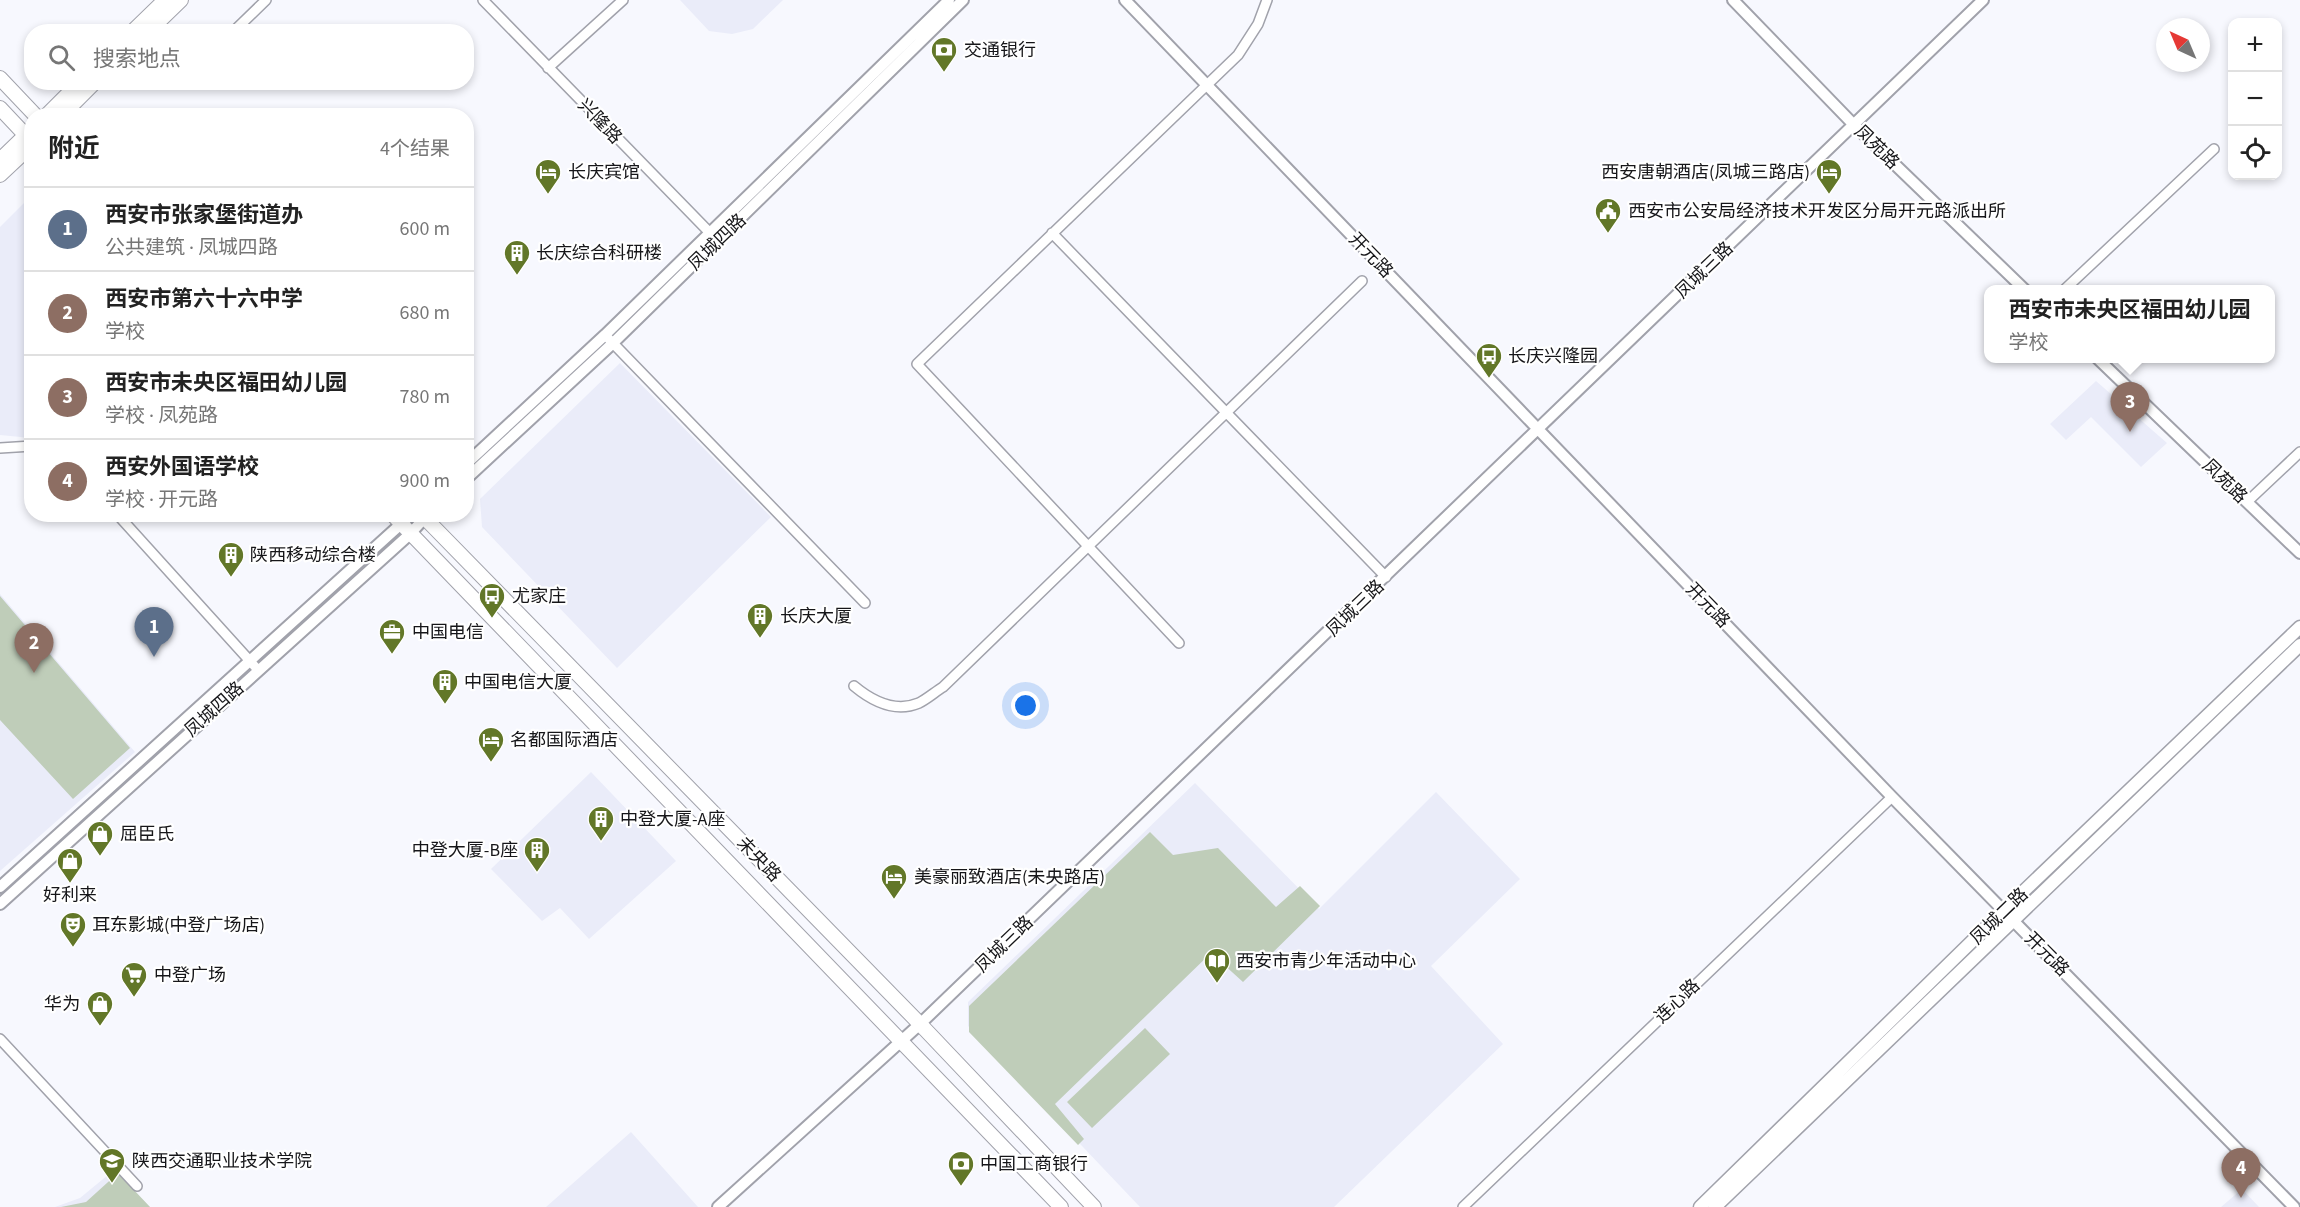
<!DOCTYPE html>
<html lang="zh">
<head>
<meta charset="utf-8">
<style>
	:root { --surface:#fff; --page:#f6f6f6; --text:#222; --muted:#767676; --line:#e0e0e0; --accent:#627728 }
	body { margin:0; font-family:"Source Sans 3","Noto Sans SC",sans-serif; background:var(--page); color:var(--text) }
	.controls { position:absolute; right:18px; top:18px; display:grid; overflow:hidden; border-radius:12px; box-shadow:0 3px 9px #0003 }
	.controls button { width:54px; height:54px; display:grid; place-items:center; padding:0; border:0; border-bottom:2px solid var(--line); background:var(--surface); color:var(--text); font:30px sans-serif }
	.compass { position:absolute; left:2156px; top:18px; width:54px; height:54px; border-radius:50%; background:var(--surface); box-shadow:0 3px 9px #0003; rotate:316deg }
	.you { position:absolute; left:1026px; top:706px; width:21px; height:21px; margin:-15px; border:4px solid #fff; border-radius:50%; background:#1a73e8; box-shadow:0 0 0 9px #1a73e833 }
	.badge { display:grid; place-items:center; width:39px; height:39px; border-radius:50%; background:var(--accent); color:#fff; font-size:20px; font-weight:700 }
	.pin { position:absolute; translate:-50% -50px; filter:drop-shadow(0 2px 3px #0008) }
	.pin::after { content:''; position:absolute; top:32px; width:21px; height:18px; background:inherit; clip-path:polygon(0 0,100% 0,50% 100%) }
	.popup { position:absolute; left:1984px; top:285px; width:291px; height:78px; box-sizing:border-box; display:grid; place-content:center; border-radius:12px; background:var(--surface); filter:drop-shadow(0 2px 4px #0005); font-size:20px; white-space:nowrap; color:var(--muted) }
	.popup b { font-size:22px; color:var(--text) }
	.popup::after { content:''; position:absolute; left:50%; top:100%; margin-left:-12px; border:12px solid transparent; border-top-color:var(--surface) }
	.list { margin:0; padding:0; list-style:none }
	h2 { display:flex; justify-content:space-between; align-items:center; height:78px; margin:0; padding:0 24px; font-size:26px }
	h2 small { font-size:20px; font-weight:400; color:var(--muted) }
	.list li { display:grid; grid-template-columns:39px 1fr auto; gap:18px; align-items:center; box-sizing:border-box; height:84px; padding:0 24px; border-top:2px solid var(--line) }
	.list b { display:block; font-size:22px; white-space:nowrap }
	.list p { margin:0; font-size:20px; white-space:nowrap; color:var(--muted) }
	.list em { font-size:20px; font-style:normal; color:var(--muted) }
	.icon { flex:none; width:33px; height:33px; fill:none; stroke:currentColor; stroke-width:2; stroke-linecap:round; stroke-linejoin:round }
	.map { position:relative; flex:none; width:2300px; height:1207px; overflow:hidden }
	.search { position:absolute; background:var(--surface); box-shadow:0 3px 9px #0003; left:24px; top:24px; width:450px; height:66px; display:flex; align-items:center; gap:15px; box-sizing:border-box; padding:0 21px; border-radius:24px; color:var(--muted); font-size:22px }
	.panel { position:absolute; background:var(--surface); box-shadow:0 3px 9px #0003; left:24px; top:108px; width:450px; height:414px; border-radius:24px }
	.map>svg:first-child { display:block }
	.built { fill:#eaecf9 }
	.green { fill:#bfcdb9 }
	.lines { fill:none; stroke-linecap:round; stroke-linejoin:round }
	.minor-casing { stroke:#a1a2ab; stroke-width:12 }
	.tertiary-casing { stroke:#a1a2ab; stroke-width:14 }
	.secondary-casing { stroke:#a1a2ab; stroke-width:15 }
	.primary-casing { stroke:#a1a2ab; stroke-width:16 }
	.minor { stroke:#fff; stroke-width:9 }
	.tertiary { stroke:#fff; stroke-width:10 }
	.secondary { stroke:#fff; stroke-width:12 }
	.primary { stroke:#fff; stroke-width:14 }
	.labels { text-anchor:middle; stroke-width:4.5; stroke-linejoin:round; paint-order:stroke }
	.poi-label { font-size:18px; fill:#161619; stroke:#fff; text-anchor:start }
	.street-label { font-size:18px; fill:#161619; stroke:#fff }
</style>
</head>
<body>
<div class="map">
<svg width="2300" height="1207" viewBox="0 0 2300 1207">
	<rect width="100%" height="100%" fill="#f7f8fe"/>
	<path class="built" d="M680,0h103l-30,29 -21,5 -23,-3z
		M31,196l1,242h-1l-31,-3v-208z
		M620,363l151,154 -154,151 -135,-141 -2,-28z
		M2096,381l71,62 -26,24 -50,-50 -25,23 -16,-16z
		M0,594l135,158 -135,119z
		M591,772l85,89 -87,78 -29,-31 -18,13 -51,-52z
		M1195,783l124,126 117,-117 84,87 -89,87 72,78 -169,163h-194l-172,-181v-24z
		M631,1132l67,75h-152z
		M114,1170l36,37h-95l25,-9z
		M2242,1189l17,18h-38z"/>
	<path class="green" d="M0,596l130,152 -57,51 -73,-79z
		M1150,832l23,23 45,-7 58,59 24,-21 20,20 -77,76 -32,-29 -156,151 29,35 -6,6 -109,-113v-26z
		M1145,1028l25,26 -78,74 -25,-26z
		M118,1173l32,34h-89l25,-5z"/>
	<g class="lines">
		<g class="minor-casing">
			<path id="minor" d="M483,0l231,237
				M233,32l33,-32
				M548,68l75,-68
				M1052,233l334,344
				M2064,290l150,-141
				M605,335l260,268
				M0,448l32,-2
				M2247,502l53,-50
				M117,514l141,156
				M1179,643l-262,-279 321,-309 20,-31 9,-24
				M854,686c18,15 41,27 65,17 8,-4 16,-11 24,-16l419,-406
				M0,1039l137,147
				M1463,1207l429,-410"/>
		</g>
		<g class="tertiary-casing">
			<path id="tertiary" d="M1125,0l767,797 402,410
				M1733,0l121,125 171,165
				M2097,358l203,195
				M466,464l139,-129 344,-335
				M466,479l147,-136 350,-343
				M0,887l412,-373
				M0,904l410,-370 18,-20
				M718,1207l202,-183 1063,-1024"/>
		</g>
		<g class="secondary-casing">
			<path id="secondary" d="M1700,1207l304,-297 296,-283
				M1715,1207l585,-562"/>
		</g>
		<g class="primary-casing">
			<path id="primary" d="M132,32l33,-32
				M148,32l33,-32
				M0,78l36,38
				M0,108l32,34
				M46,116l34,-34
				M61,116l34,-34
				M0,160l32,-31
				M0,175l32,-30
				M392,514l669,693
				M421,514l499,510 174,183"/>
		</g>
		<use href="#minor" class="minor"/>
		<use href="#tertiary" class="tertiary"/>
		<use href="#secondary" class="secondary"/>
		<use href="#primary" class="primary"/>
	</g>
	<defs>
		<g id="bank-pin" transform="scale(1.35)"><path d="M0 17L-7.5 6A9.5 9.5 0 1 1 7.5 6Z" fill="#627728" stroke="#fff"/><path d="M-6-4H6V4H-6ZM0-2.3a2.3 2.3 0 1 0 0 4.6a2.3 2.3 0 1 0 0-4.6Z" fill="#fff"/></g>
		<g id="hotel-pin" transform="scale(1.35)"><path d="M0 17L-7.5 6A9.5 9.5 0 1 1 7.5 6Z" fill="#627728" stroke="#fff"/><path d="M-6-4.5h1.5V1H6V5H4.5V3h-9V5H-6ZM-4 0a1.8 1.8 0 1 1 3.6 0ZM.5 0V-2.5h3Q6-2.5 6 0Z" fill="#fff"/></g>
		<g id="civic-pin" transform="scale(1.35)"><path d="M0 17L-7.5 6A9.5 9.5 0 1 1 7.5 6Z" fill="#627728" stroke="#fff"/><path d="M-.6-6.5H3V-4.5H.6V-3L4-1V1h2V6H-6V1h2V-1L-.6-3ZM-1.2 2.5V6h2.4V2.5Z" fill="#fff"/></g>
		<g id="building-pin" transform="scale(1.35)"><path d="M0 17L-7.5 6A9.5 9.5 0 1 1 7.5 6Z" fill="#627728" stroke="#fff"/><path d="M-4-6H4V6H1V3H-1V6H-4ZM-2.5-4.3h1.7v1.8h-1.7ZM.8-4.3h1.7v1.8H.8ZM-2.5-1h1.7V.8h-1.7ZM.8-1h1.7V.8H.8Z" fill="#fff"/></g>
		<g id="bus-pin" transform="scale(1.35)"><path d="M0 17L-7.5 6A9.5 9.5 0 1 1 7.5 6Z" fill="#627728" stroke="#fff"/><path d="M-5-6H5V4H4V6H2V4H-2V6H-4V4H-5ZM-3.5-4V0h7V-4ZM-3.5 1.2v1.5H-2V1.2ZM2 1.2v1.5H3.5V1.2Z" fill="#fff"/></g>
		<g id="office-pin" transform="scale(1.35)"><path d="M0 17L-7.5 6A9.5 9.5 0 1 1 7.5 6Z" fill="#627728" stroke="#fff"/><path d="M-6-3h4V-5.5h4V-3h4V5H-6ZM-1-4.5V-3h2v-1.5ZM-6 0V1H6V0Z" fill="#fff"/></g>
		<g id="shop-pin" transform="scale(1.35)"><path d="M0 17L-7.5 6A9.5 9.5 0 1 1 7.5 6Z" fill="#627728" stroke="#fff"/><path d="M-5-2.5h2.3a2.7 3.5 0 0 1 5.4 0H5L5.5 6h-11ZM-1.5-2.5h3a1.5 2.3 0 0 0-3 0Z" fill="#fff"/></g>
		<g id="theatre-pin" transform="scale(1.35)"><path d="M0 17L-7.5 6A9.5 9.5 0 1 1 7.5 6Z" fill="#627728" stroke="#fff"/><path d="M-5-5.5Q0-4 5-5.5V0Q5 5 0 6Q-5 5-5 0ZM-3.3-2.5H-1v1.5H-3.3ZM1-2.5H3.3v1.5H1ZM-2.8 1Q0 5.5 2.8 1Z" fill="#fff"/></g>
		<g id="library-pin" transform="scale(1.35)"><path d="M0 17L-7.5 6A9.5 9.5 0 1 1 7.5 6Z" fill="#627728" stroke="#fff"/><path d="M-6-4Q-3-5.5-.7-3.5V5Q-3 3-6 4ZM6-4Q3-5.5 .7-3.5V5Q3 3 6 4Z" fill="#fff"/></g>
		<g id="supermarket-pin" transform="scale(1.35)"><path d="M0 17L-7.5 6A9.5 9.5 0 1 1 7.5 6Z" fill="#627728" stroke="#fff"/><path d="M-6-5.5h2.5l.6 2H6L4.5 2H-2.5L-4.4-4H-6ZM-1.5 3.2a1.3 1.3 0 1 0 .1 0ZM3 3.2a1.3 1.3 0 1 0 .1 0Z" fill="#fff"/></g>
		<g id="university-pin" transform="scale(1.35)"><path d="M0 17L-7.5 6A9.5 9.5 0 1 1 7.5 6Z" fill="#627728" stroke="#fff"/><path d="M0-5L7-2L0 1L-7-2ZM-4 1L0 2.5L4 1V4Q0 6-4 4Z" fill="#fff"/></g>
	</defs>
	<g fill-rule="evenodd">
		<use href="#bank-pin" x="944" y="50"/>
		<use href="#hotel-pin" x="548" y="172"/>
		<use href="#hotel-pin" x="1829" y="172"/>
		<use href="#civic-pin" x="1608" y="211"/>
		<use href="#building-pin" x="517" y="253"/>
		<use href="#bus-pin" x="1489" y="356"/>
		<use href="#building-pin" x="231" y="555"/>
		<use href="#bus-pin" x="492" y="596"/>
		<use href="#building-pin" x="760" y="616"/>
		<use href="#office-pin" x="392" y="632"/>
		<use href="#building-pin" x="445" y="682"/>
		<use href="#hotel-pin" x="491" y="740"/>
		<use href="#building-pin" x="601" y="819"/>
		<use href="#shop-pin" x="100" y="834"/>
		<use href="#building-pin" x="537" y="850"/>
		<use href="#shop-pin" x="70" y="861"/>
		<use href="#hotel-pin" x="894" y="877"/>
		<use href="#theatre-pin" x="73" y="925"/>
		<use href="#library-pin" x="1217" y="961"/>
		<use href="#supermarket-pin" x="134" y="975"/>
		<use href="#shop-pin" x="100" y="1004"/>
		<use href="#university-pin" x="112" y="1161"/>
		<use href="#bank-pin" x="961" y="1164"/>
	</g>
	<g class="labels">
		<g class="poi-label">
			<text x="964" y="56">交通银行</text>
			<text x="568" y="178">长庆宾馆</text>
			<text x="1810" y="178" text-anchor="end">西安唐朝酒店(凤城三路店)</text>
			<text x="1628" y="217">西安市公安局经济技术开发区分局开元路派出所</text>
			<text x="536" y="259">长庆综合科研楼</text>
			<text x="1508" y="362">长庆兴隆园</text>
			<text x="250" y="561">陕西移动综合楼</text>
			<text x="512" y="602">尤家庄</text>
			<text x="780" y="622">长庆大厦</text>
			<text x="412" y="638">中国电信</text>
			<text x="464" y="688">中国电信大厦</text>
			<text x="510" y="746">名都国际酒店</text>
			<text x="620" y="825">中登大厦-A座</text>
			<text x="120" y="840">屈臣氏</text>
			<text x="518" y="856" text-anchor="end">中登大厦-B座</text>
			<text x="914" y="883">美豪丽致酒店(未央路店)</text>
			<text x="70" y="901" text-anchor="middle">好利来</text>
			<text x="92" y="931">耳东影城(中登广场店)</text>
			<text x="1236" y="967">西安市青少年活动中心</text>
			<text x="154" y="981">中登广场</text>
			<text x="80" y="1010" text-anchor="end">华为</text>
			<text x="132" y="1167">陕西交通职业技术学院</text>
			<text x="980" y="1170">中国工商银行</text>
		</g>
		<g class="street-label">
			<text transform="translate(600 121) rotate(46)" y="6">兴隆路</text>
			<text transform="translate(1877 147) rotate(44)" y="6">凤苑路</text>
			<text transform="translate(717 242) rotate(-44)" y="6">凤城四路</text>
			<text transform="translate(1371 255) rotate(46)" y="6">开元路</text>
			<text transform="translate(1704 270) rotate(-44)" y="6">凤城三路</text>
			<text transform="translate(2225 481) rotate(44)" y="6">凤苑路</text>
			<text transform="translate(1708 605) rotate(46)" y="6">开元路</text>
			<text transform="translate(1355 608) rotate(-44)" y="6">凤城三路</text>
			<text transform="translate(214 709) rotate(-42)" y="6">凤城四路</text>
			<text transform="translate(759 859) rotate(46)" y="6">未央路</text>
			<text transform="translate(1999 916) rotate(-44)" y="6">凤城二路</text>
			<text transform="translate(1004 944) rotate(-44)" y="6">凤城三路</text>
			<text transform="translate(2047 954) rotate(45)" y="6">开元路</text>
			<text transform="translate(1677 1001) rotate(-44)" y="6">连心路</text>
		</g>
	</g>
</svg>
<div class="controls">
<button>+</button>
<button>−</button>
<button><svg class="icon" aria-label="locate" viewBox="0 0 24 24"><circle cx="12" cy="12" r="6"/><path d="M12 2v4M12 18v4M2 12h4M18 12h4"/></svg></button>
</div>
<svg class="compass" viewBox="-18 -18 36 36"><path d="M0-13l5 13h-10z" fill="#e53935"/><path d="M0 13l5-13h-10z" fill="#767676"/></svg>
<div class="you"></div>
<div class="pin badge" style="left:154px;top:657px;background:#5c6f8a">1</div>
<div class="pin badge" style="left:34px;top:673px;background:#8d6e63">2</div>
<div class="pin badge" style="left:2130px;top:432px;background:#8d6e63">3</div>
<div class="popup"><b>西安市未央区福田幼儿园</b>学校</div>
<div class="pin badge" style="left:2241px;top:1198px;background:#8d6e63">4</div>
<div class="search"><svg class="icon" aria-label="search" viewBox="0 0 24 24"><circle cx="10" cy="10" r="6"/><path d="M15 15l6 6"/></svg>搜索地点</div>
<section class="panel">
<h2>附近<small>4个结果</small></h2>
<ul class="list">
<li><span class="badge" style="background:#5c6f8a">1</span><div><b>西安市张家堡街道办</b><p>公共建筑 · 凤城四路</p></div><em>600 m</em></li>
<li><span class="badge" style="background:#8d6e63">2</span><div><b>西安市第六十六中学</b><p>学校</p></div><em>680 m</em></li>
<li><span class="badge" style="background:#8d6e63">3</span><div><b>西安市未央区福田幼儿园</b><p>学校 · 凤苑路</p></div><em>780 m</em></li>
<li><span class="badge" style="background:#8d6e63">4</span><div><b>西安外国语学校</b><p>学校 · 开元路</p></div><em>900 m</em></li>
</ul>
</section>
</div>
</body>
</html>
